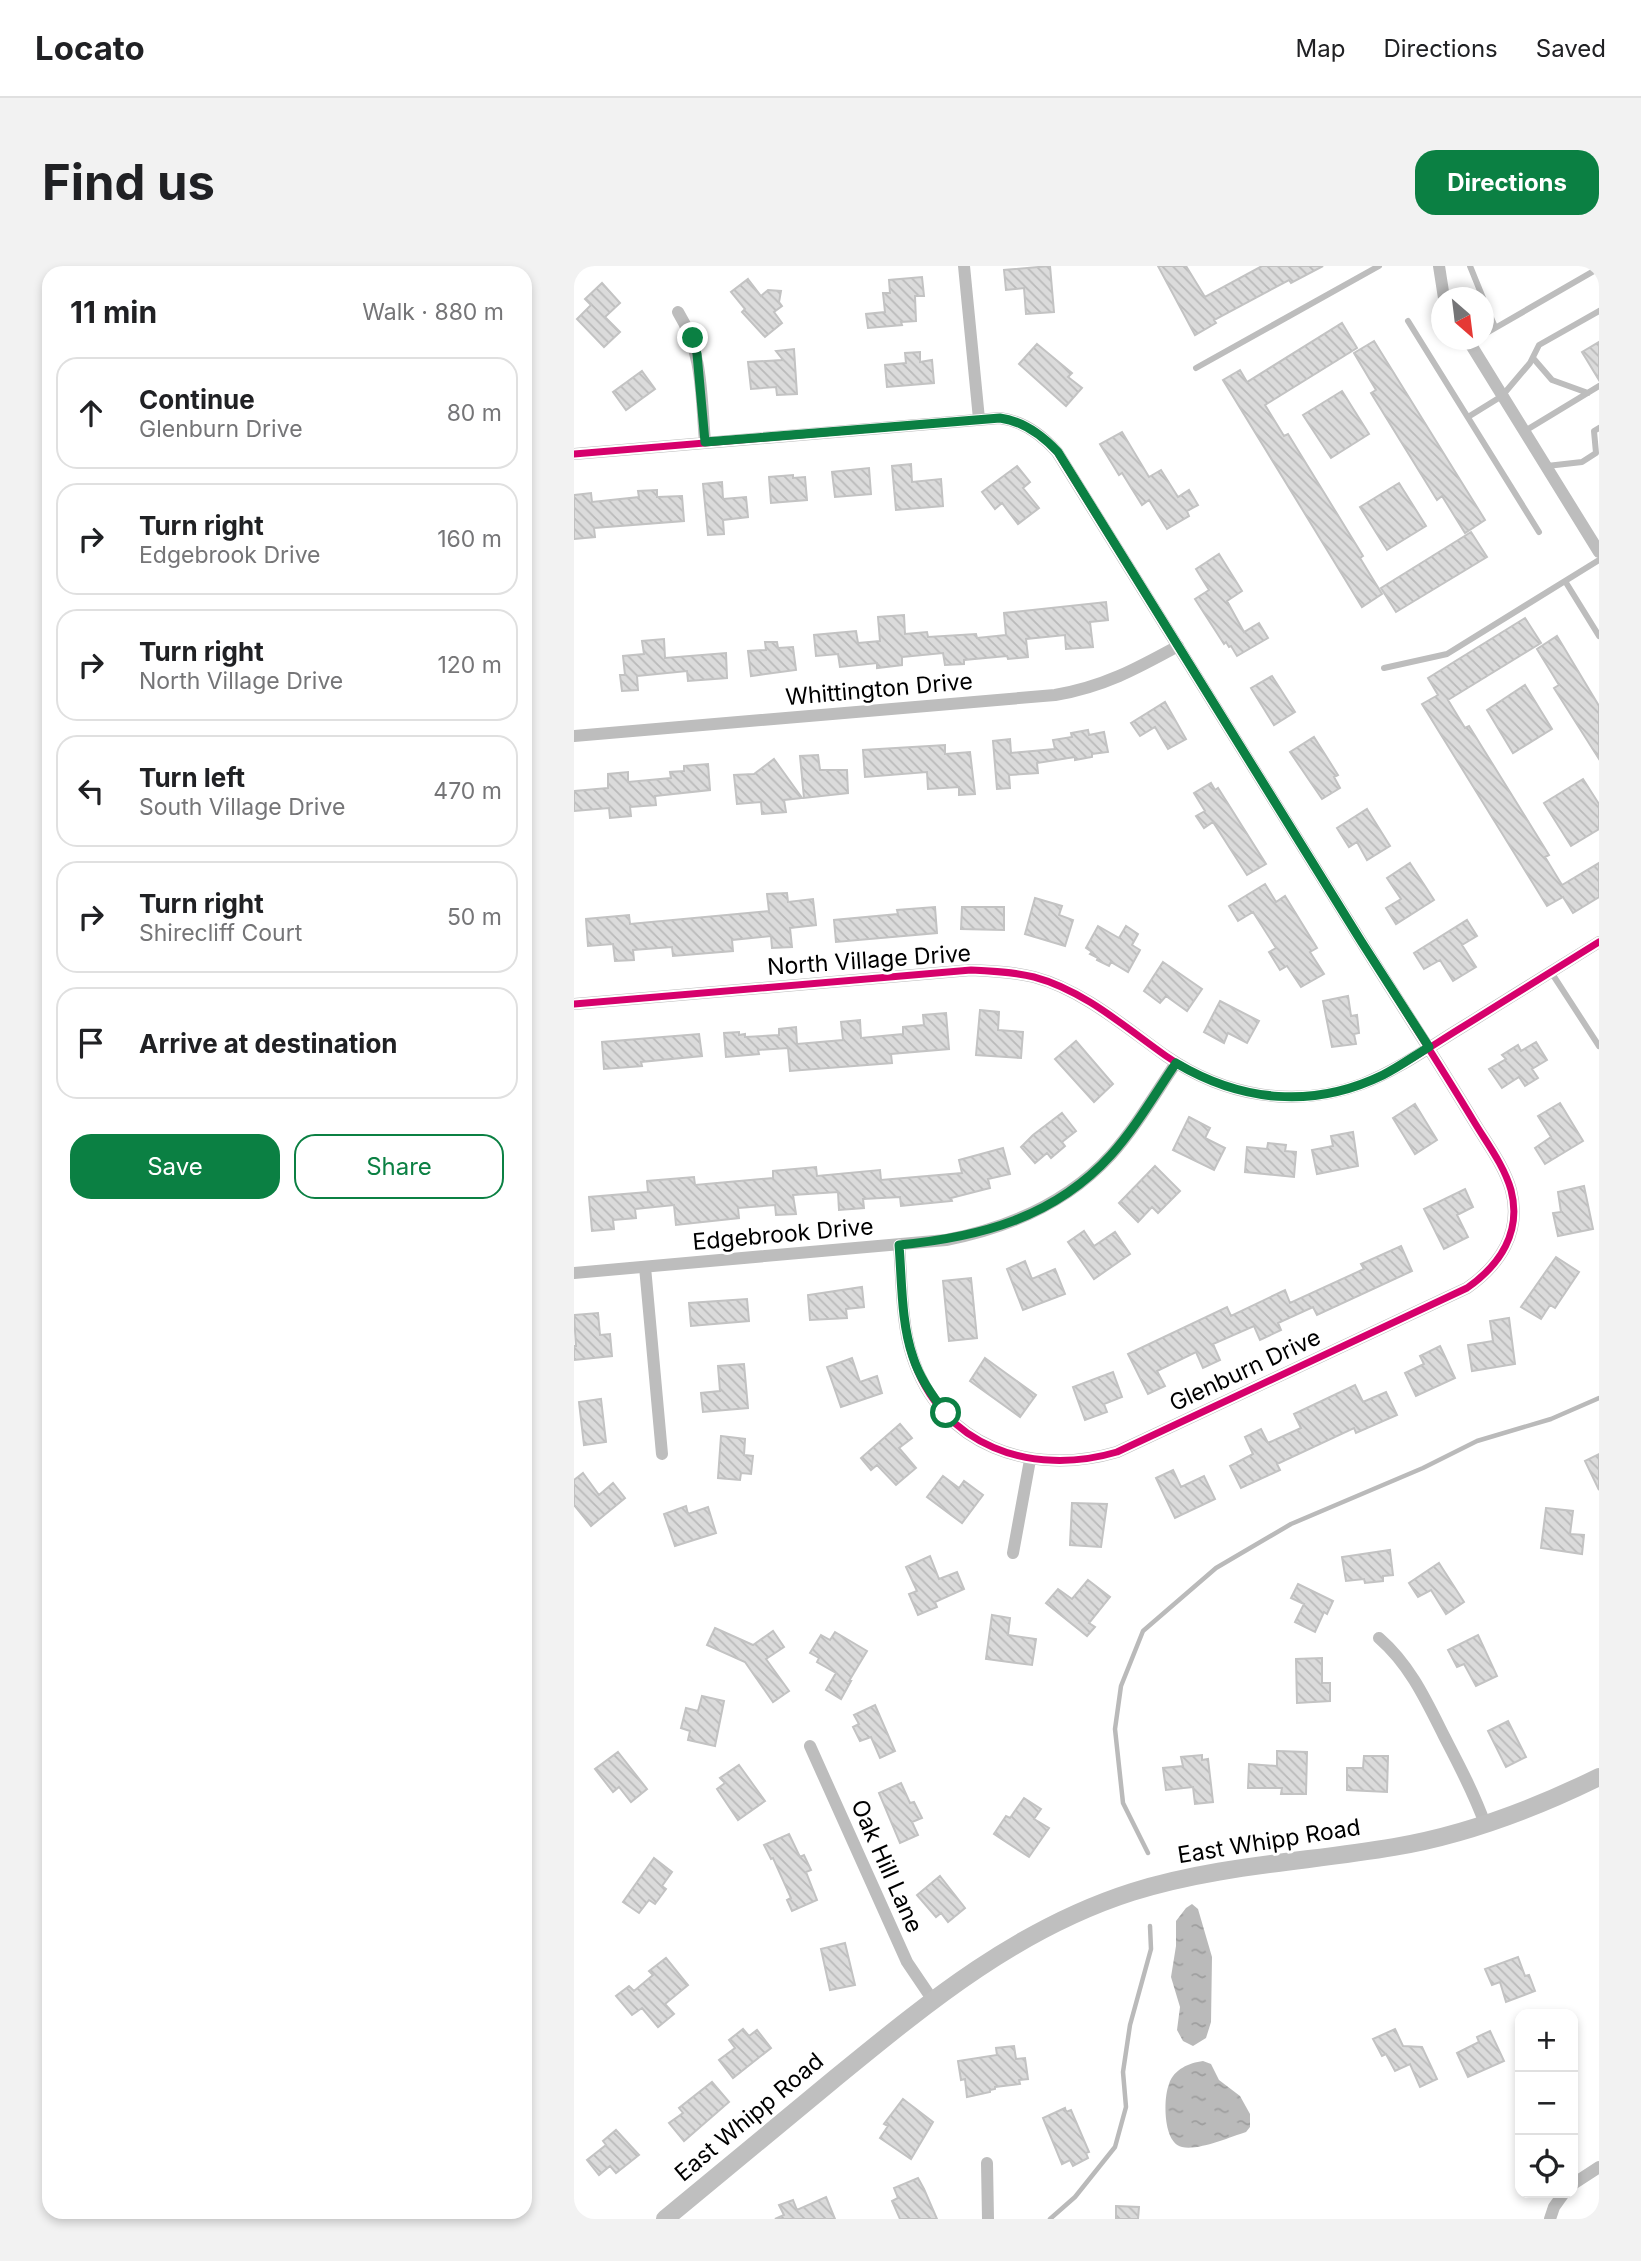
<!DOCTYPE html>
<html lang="en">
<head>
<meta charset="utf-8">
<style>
	:root { --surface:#fff; --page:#f2f2f2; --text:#202124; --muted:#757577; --line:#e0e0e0; --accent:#0b8043 }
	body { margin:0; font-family:Inter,sans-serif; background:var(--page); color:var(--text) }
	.controls { position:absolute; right:21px; bottom:21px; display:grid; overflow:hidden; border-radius:14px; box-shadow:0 4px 10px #0003 }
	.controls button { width:63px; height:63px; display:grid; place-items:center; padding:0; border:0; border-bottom:2px solid var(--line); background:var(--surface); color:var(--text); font:35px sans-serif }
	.compass { position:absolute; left:857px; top:21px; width:63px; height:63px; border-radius:50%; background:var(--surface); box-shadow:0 4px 10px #0003; rotate:152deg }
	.stop { position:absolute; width:21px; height:21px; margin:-16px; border:5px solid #0b8043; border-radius:50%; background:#fff }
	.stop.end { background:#0b8043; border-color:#fff; box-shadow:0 2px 7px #0008 }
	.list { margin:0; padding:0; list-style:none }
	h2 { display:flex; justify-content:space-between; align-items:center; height:91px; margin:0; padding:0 28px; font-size:30px }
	h2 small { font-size:23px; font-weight:400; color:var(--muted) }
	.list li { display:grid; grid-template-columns:46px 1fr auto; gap:21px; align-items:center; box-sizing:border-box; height:112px; margin:0 14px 14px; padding:0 14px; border:2px solid var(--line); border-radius:21px }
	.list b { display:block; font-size:26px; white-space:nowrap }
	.list p { margin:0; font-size:23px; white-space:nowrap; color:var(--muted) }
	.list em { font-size:23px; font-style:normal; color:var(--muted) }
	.actions { display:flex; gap:14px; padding:21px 28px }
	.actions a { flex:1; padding:16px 0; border:2px solid var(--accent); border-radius:21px; text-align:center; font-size:24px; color:var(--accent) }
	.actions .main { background:var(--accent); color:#fff }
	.icon { flex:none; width:38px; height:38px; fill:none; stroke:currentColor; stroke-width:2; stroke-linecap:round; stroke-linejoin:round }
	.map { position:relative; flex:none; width:1025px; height:1953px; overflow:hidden; border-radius:21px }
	header { display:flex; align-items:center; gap:42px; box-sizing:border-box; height:98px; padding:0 35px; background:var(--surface); border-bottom:2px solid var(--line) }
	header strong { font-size:33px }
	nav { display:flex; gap:38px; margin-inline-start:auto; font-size:24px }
	.intro { display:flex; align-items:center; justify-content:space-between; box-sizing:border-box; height:168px; padding:0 42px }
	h1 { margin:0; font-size:49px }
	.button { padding:18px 32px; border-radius:21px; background:var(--accent); color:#fff; font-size:24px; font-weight:700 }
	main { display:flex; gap:42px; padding:0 42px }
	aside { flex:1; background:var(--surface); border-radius:21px; box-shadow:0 4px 10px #0003 }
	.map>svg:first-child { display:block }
	.water { fill:url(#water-ripples) }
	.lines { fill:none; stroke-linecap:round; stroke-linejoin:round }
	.stream { stroke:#bababa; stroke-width:4.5 }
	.building { fill:url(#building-back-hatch); stroke:#c3c3c3; stroke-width:2 }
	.service { stroke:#bdbdbd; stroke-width:6 }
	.minor { stroke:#bdbdbd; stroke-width:12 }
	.secondary { stroke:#bfbfbf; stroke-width:18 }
	.cycleway-casing { stroke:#fff; stroke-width:11 }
	.cycleway { stroke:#d6006c; stroke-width:7 }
	.route { stroke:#0b8043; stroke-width:9 }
	.labels { text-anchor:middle; stroke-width:6; stroke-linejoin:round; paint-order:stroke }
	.street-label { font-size:23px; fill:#000; stroke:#fff }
</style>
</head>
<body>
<header>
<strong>Locato</strong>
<nav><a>Map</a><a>Directions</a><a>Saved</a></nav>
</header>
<div class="intro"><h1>Find us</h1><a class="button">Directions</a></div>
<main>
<aside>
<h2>11 min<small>Walk · 880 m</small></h2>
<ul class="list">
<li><svg class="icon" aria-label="ahead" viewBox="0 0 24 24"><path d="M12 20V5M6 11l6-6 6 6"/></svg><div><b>Continue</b><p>Glenburn Drive</p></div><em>80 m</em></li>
<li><svg class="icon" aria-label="right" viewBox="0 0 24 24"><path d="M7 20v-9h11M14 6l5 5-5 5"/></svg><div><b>Turn right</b><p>Edgebrook Drive</p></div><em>160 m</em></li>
<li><svg class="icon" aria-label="right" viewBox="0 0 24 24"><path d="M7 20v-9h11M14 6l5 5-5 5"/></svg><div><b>Turn right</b><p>North Village Drive</p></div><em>120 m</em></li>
<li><svg class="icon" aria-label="left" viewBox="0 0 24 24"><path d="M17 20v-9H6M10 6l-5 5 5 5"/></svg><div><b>Turn left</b><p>South Village Drive</p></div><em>470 m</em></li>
<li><svg class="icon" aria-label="right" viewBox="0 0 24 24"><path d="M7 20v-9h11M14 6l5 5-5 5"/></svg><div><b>Turn right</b><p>Shirecliff Court</p></div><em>50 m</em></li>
<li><svg class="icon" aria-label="arrive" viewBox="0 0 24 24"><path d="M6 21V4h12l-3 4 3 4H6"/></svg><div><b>Arrive at destination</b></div></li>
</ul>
<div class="actions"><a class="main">Save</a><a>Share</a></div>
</aside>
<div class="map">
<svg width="1025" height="1953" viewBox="0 0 1025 1953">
	<defs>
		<pattern id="water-ripples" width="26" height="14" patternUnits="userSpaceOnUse" patternTransform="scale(1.75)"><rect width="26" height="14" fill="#bababa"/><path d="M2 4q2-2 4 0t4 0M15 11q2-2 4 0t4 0" fill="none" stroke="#9e9e9e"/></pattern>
		<pattern id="building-back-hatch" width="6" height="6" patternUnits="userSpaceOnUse" patternTransform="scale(1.75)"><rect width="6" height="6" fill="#dbdbdb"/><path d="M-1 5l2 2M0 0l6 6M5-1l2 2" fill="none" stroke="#bababa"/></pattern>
	</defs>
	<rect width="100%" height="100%" fill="#fff"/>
	<path class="water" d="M618,1638l6,5 14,48 -1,65 -5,16 -13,8 -10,-5 -6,-11 3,-23 -9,-30 5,-31v-25l10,-13z
		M629,1795l8,3 8,16 21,16 10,18v13l-4,5c-16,5 -48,19 -64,15 -19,-4 -19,-48 -13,-63 5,-15 20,-21 34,-23z"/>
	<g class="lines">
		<path class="stream" d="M574,1587l-25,-50 -8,-74 6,-43 22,-55 73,-63 75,-44 132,-56 54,-27 74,-22 48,-21
			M476,1953l25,-22 40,-50 11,-40 -3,-35 7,-47 21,-76 -1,-23"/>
	</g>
	<path class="building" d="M476,0l4,46 -28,2 -2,-26 -18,2 -2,-20z
		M584,0h28l19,31 57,-31h61l-32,17 -2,-3 -75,40 2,3 -21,12z
		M348,11l2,19h-9l1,25 -15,1 1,3 -34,3 -2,-14 19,-2 -2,-19h7l-1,-13z
		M174,13l13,17 7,-6 13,1 -2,11 3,4 -8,6 8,11 -17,14 -23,-25 3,-3 -14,-17z
		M28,17l18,20 -15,14 15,15 -16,15 -27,-28 14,-14 -6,-6z
		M768,57l15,25 -92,57 19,31 4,-2 75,122 -3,2 22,36 -20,13 -139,-227 17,-10 7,12z
		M800,75l111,179 -20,13 -23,-37 -5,4 -66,-107 5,-3 -22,-37z
		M1025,76v38l-17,-28z
		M463,78l35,29 -4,4 14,11 -16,18 -47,-42z
		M220,83l3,45 -20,1 -1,-8 -25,2 -3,-27 35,-2 -7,-9z
		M346,86v10l12,-2 2,23 -47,4 -2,-22 21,-2 -1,-10z
		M68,105l13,18 -29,21 -13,-18z
		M768,125l27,43 -38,24 -28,-43z
		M548,166l27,45 12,-7 17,27 11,-7 9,15 -11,6 2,5 -22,13 -18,-29 -7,5 -20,-32 -3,2 -19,-31z
		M337,198l1,18 29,-3 2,27 -47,4 -4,-44z
		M443,200l13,16 -7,6 16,20 -21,16 -16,-21 -7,6 -13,-17z
		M295,202l2,26 -36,3 -3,-25z
		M219,209v3l12,-1 2,23 -36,3 -2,-26z
		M148,216l1,17 23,-2 2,20 -25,3 1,14 -16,1 -5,-51z
		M825,217l27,43 -39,24 -27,-43z
		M83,224v7l25,-1 2,25 -90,7 1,9 -21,2v-44l17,-2 1,9 47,-5 -1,-6z
		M897,266l16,25 -91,55 -15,-24z
		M645,288l23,37 -15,10 17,31 15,-9 9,15 -31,18 -6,-10 -2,1 -3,-5 -2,2 -29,-45 14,-9 -13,-21z
		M532,336l2,18 -18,2 3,25 -27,2 -1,-14 -39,4 2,18 -20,2 -1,-3 -43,4v4l-19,1 -2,-12 -41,4v8l-25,3v-5l-37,4 -2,-13 -22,2 -2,-21 42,-4 2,12 22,-2 -2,-24 26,-2 1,19 22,-2 1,5 48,-3 1,4 29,-3 -2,-22z
		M951,352l16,25 -93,57 17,28 4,-2 80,129 -4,2 17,28 37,-22v34l-26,16 -10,-16 -16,9 -125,-202 16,-9 -10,-17z
		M983,370l42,70v53l-45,-71 5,-3 -22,-36z
		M90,373l1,19 61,-5 1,25 -39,3 -1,-10 -50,5 1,14 -16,1 -2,-16h5l-2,-19 21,-2 -2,-13z
		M191,376h12l1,6 15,-1 3,23 -45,6 -3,-25 18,-1z
		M698,410l23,36 -21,13 -23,-37z
		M951,419l27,44 -39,24 -26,-43z
		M591,436l21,37 -18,10 -13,-22 -15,9 -9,-13z
		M514,464l1,5 15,-3 4,20 -16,2v3l-17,3v-3l-38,6 1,10 -29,2 1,13 -13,1 -4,-48 17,-2 1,14 44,-4 -2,-9 19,-3 -1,-4z
		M740,471l24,38 -4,2 6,11 -18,11 -32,-47z
		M371,479v9l25,-2 5,42 -16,1v-8l-31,2 -1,-17 -62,5 -2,-27z
		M244,489l2,15h27l1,23 -44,5 -4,-42z
		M200,493l28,39 -18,2 2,12 -24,2 -1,-12 -24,2 -3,-29 20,-1z
		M134,498l2,26 -55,6 1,9 -26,2 1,9 -21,2 -1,-10 -35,3v-20l34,-3v-14l20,-2v10l43,-4 -1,-6 14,-1v-5z
		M1009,513l16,25v25l-28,17 -27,-43z
		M637,517l4,7 3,-2 48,76 -19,11 -34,-53 -9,6 -8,-12 9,-5 -11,-18z
		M793,543l23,37 -23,14 -10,-18 -8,5 -12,-19z
		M836,597l24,37 -38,24 -10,-16 15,-9 -14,-21z
		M691,618l11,18 9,-6 32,52 -7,4 14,22 -23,13 -14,-21 -7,4 -11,-18 7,-4 -23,-36 -15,9 -9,-15z
		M213,627l1,9 25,-3 3,26 -26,3 2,19 -20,1 -1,-12 -39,4 1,11 -60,5 -1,-9 -39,3 1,10 -19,1 -2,-17 -25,2 -2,-27 43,-4 1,9 139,-13 -2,-17z
		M461,632l27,8 -3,9 14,5 -8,26 -40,-12z
		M361,641l2,26 -101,9 -2,-22 64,-6 -1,-4z
		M388,641h42v23l-43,-1z
		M893,654l10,16 -15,9 14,22 -23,14 -13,-21 -16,9 -10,-16z
		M524,660l21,12 7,-12 12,8 -6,11 8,5 -12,22 -17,-10 -2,4 -12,-6 1,-2 -8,-4 2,-2 -6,-4z
		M589,696l39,27 -15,22 -21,-15 -6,7 -16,-12z
		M774,730l3,20 6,-1 2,18 -5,1 2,10 -24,3 -9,-46z
		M646,735l39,20 -12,22 -19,-10 -4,10 -20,-11z
		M406,744l19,2 -1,18 25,2 -2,26 -45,-3z
		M372,747l3,36 -58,5 1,9 -102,8 -2,-23 -30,2 1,4 -33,3 -2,-24 15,-1v3l6,-1v3l34,-2v-6l17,-2 1,17 46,-4 -2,-18 19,-2 1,18 42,-4v-7l21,-2 -1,-10z
		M125,768l3,22 -61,6 1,4 -38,3 -2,-27z
		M502,775l37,43 -19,18 -39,-43z
		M962,776l11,18 -15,9 6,9 -13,8 -6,-9 -17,11 -13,-19 17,-10 -4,-4 16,-10 3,6z
		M986,837l23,38 -38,23 -10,-16 16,-11 -13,-21z
		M841,838l22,36 -22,14 -22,-36z
		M488,847l14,18 -14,11 3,4 -14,12 -4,-5 -12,10 -14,-16 12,-12z
		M615,851l21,11 -5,10 20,10 -11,22 -41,-20z
		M779,866l5,34 -41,8 -5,-24 21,-4 -2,-10z
		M694,877l18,2 -1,6 11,1 -2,25 -49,-5 2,-25 20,2z
		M429,882l7,26 -22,5 2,9 -39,10 1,3 -51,5 -1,-9 -37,2 1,9 -25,2 -1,-18 -45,3 3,19 -20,1 -1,-10 -37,3 1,10 -63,7 -2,-20 -39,4 1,9 -23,2 1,9 -22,2 -3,-34 59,-5 -1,-11 47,-4 1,8 78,-7v-7l43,-4 1,9 63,-6 1,10 81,-7 -3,-13z
		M581,900l25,25 -22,22 -6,-6 -14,15 -19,-19z
		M1010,920l9,43 -35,7 -5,-23 8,-1 -3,-20z
		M891,923l8,18 -16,8 11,22 -24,12 -20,-40z
		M510,965l10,15 21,-14 15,22 -36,25 -26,-37z
		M827,980l11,25 -95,44 -4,-8 -35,16 3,7 -21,10 -6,-14 -41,18 7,16 -17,8 -7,-16 -39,19 8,15 -17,8 -20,-40 99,-47 4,9 54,-26 5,13 74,-34 -3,-5z
		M982,991l23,15 -24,36 -5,-3 -9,14 -20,-12z
		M451,995l7,18 23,-10 10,25 -42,16 -16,-41z
		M397,1012l6,60 -28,3 -6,-60z
		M288,1021l2,20 -18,2 1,9 -37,2 -2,-25z
		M173,1033l2,22 -58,5 -2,-23z
		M24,1047l2,22 10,-1 2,22 -38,4v-14h2l-2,-31z
		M935,1052l6,46 -43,7 -4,-26 25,-4 -3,-20z
		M866,1080l15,32 -39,18 -11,-23 19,-9 -4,-8z
		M278,1092l8,24 17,-6 5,17 -41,14 -14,-40z
		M411,1092l51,37 -16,22 -50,-36z
		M170,1098l4,44 -45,4 -2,-19 19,-2 -2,-25z
		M539,1106l9,25 -18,7 3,8 -22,8 -12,-33z
		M781,1119l8,17 23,-10 11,23 -41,18 -2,-5 -77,36 3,6 -39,18 -11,-22 23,-12 -8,-17 16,-8 7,14 33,-15 -7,-14z
		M27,1133l5,43 -22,3 -5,-43z
		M326,1158l12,14 -13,10 17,20 -20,17 -19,-20 -6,5 -10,-12z
		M147,1170l24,3 -1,16 9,1 -2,18 -10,-1 -1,7 -22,-2z
		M1025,1188v36l-14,-29z
		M599,1204l8,17 23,-11 11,23 -40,19 -19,-40z
		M9,1207l16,22 14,-12 12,15 -34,28 -17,-21v-25z
		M369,1210l16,12 5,-7 19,14 -21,28 -35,-26z
		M498,1237l35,1 -6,43 -31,-2z
		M112,1240l2,8 20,-7 8,26 -41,13 -11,-32z
		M972,1242l27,3 -3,23 14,1 -2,19 -41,-6z
		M816,1284l3,25 -10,1v5l-18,2 -1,-4 -18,2 -4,-24z
		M356,1290l9,23 18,-7 7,17 -29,13 2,5 -19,8 -9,-21 8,-3 -11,-24z
		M865,1297l25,39 -18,12 -15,-24 -13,7 -9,-14z
		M514,1314l22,17 -21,26 6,4 -8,9 -41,-33 12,-14 14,10z
		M724,1318l35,17 -6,13 -3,-2 -9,20 -20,-10 9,-18 -13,-6z
		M418,1349l18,3 -2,17 28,4 -4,26 -46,-6z
		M141,1362l38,17 20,-14 11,16 -18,12 23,32 -16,11 -28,-40 -38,-17z
		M261,1366l32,19 -18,30h2l-10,18 -15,-9 10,-17 -19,-11 2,-4 -9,-5 11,-18 9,5z
		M904,1369l19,41 -21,10 -12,-22 -7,3 -9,-17z
		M748,1392v25h8v18l-33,2 -1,-44z
		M128,1430l22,5 -9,45 -27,-6 2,-9 -9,-3 5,-20 12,3z
		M301,1439l20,46 -15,7 -9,-21 -11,4 -7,-14 6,-3 -5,-9z
		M934,1455l18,36 -20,10 -18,-36z
		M703,1485l30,1 -1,42h-25l1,-6h-34l1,-24 28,2z
		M44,1486l29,37 -16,13 -12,-15 -6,5 -18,-23z
		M628,1489v5l6,-1 5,43 -18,2 -2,-17 -27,3 -3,-22 20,-2 -2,-9z
		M790,1490h24l-1,36 -40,-2v-22h16z
		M165,1499l26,36 -27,19 -21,-31 8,-6 -5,-5z
		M327,1517l9,20 4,-1 8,16 -10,4 6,13 -18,8 -21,-50z
		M450,1532l17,11 -7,10 15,9 -20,29 -35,-23 12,-18 4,2z
		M215,1568l11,23 4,-2 7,15 -5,2 11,28 -25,11 -5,-11 4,-2 -18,-40 -2,1 -7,-14z
		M80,1592l18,14 -10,14 4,3 -11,15 -6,-4 -10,13 -16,-11z
		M366,1610l25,32 -17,14 -7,-9 -5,4 -19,-22z
		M271,1677l10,42 -25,5 -9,-41z
		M944,1691l7,19 4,-1 6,16 -29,11 -6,-20 -8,3 -7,-16z
		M92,1692l22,27 -23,19 9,10 -16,13 -16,-19 -10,7 -16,-19 13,-10 5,5 19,-16 -4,-4z
		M169,1763l6,7 8,-6 14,18 -38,30 -14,-18 16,-12 -6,-8z
		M821,1763l8,17 19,1 15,32 -17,8 -10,-23 -15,7 -9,-17 -4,2 -9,-17z
		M916,1765l14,30 -36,16 -11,-24 22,-11 -2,-5z
		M440,1780l2,13 9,-1 3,21 -9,1 1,4 -25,3v2l-5,1v2l-23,5 -2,-18 -4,1 -3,-19 39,-6 -1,-7z
		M138,1816l17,20 -45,39 -15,-18 14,-10 -4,-5z
		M329,1833l30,23 -22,37 -31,-21 8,-12 -4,-2z
		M491,1842l1,4 5,-2 18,42 -3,1 2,5 -15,8 -3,-6 -8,4 -19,-46z
		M42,1864l23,25 -23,18 -6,-7 -11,9 -12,-15 19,-15 -3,-4z
		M344,1912l6,11 13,30h-37l-8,-18 6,-3 -4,-10z
		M252,1931l9,22h-60l9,-4 -5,-10 14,-5 4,10z
		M542,1940l23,1 -1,12h-22z"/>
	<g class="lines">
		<path class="service" d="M896,0l13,32
			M909,33l12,28
			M834,55l131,211
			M909,69l116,-67
			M959,92l19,22 36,13
			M622,102l183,-102
			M894,151l34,-21 28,-33 9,-18 60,-34
			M951,165l74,-45
			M973,200l35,-4 14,-9 -2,-22 5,-3
			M991,315l34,55
			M810,402l63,-14 152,-94
			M977,706l48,74"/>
		<path class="minor" d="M390,0l15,153
			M865,0l5,32
			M104,46c25,40 23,84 27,130
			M894,74l131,212
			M0,188l426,-36c23,3 42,17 57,34 102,163 203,326 304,489 37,60 76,119 112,179 13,22 31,45 38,70 11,42 -11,75 -44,98l-350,164c-85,25 -176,-5 -205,-96 -11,-34 -10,-75 -13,-111
			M0,470l481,-41c48,-8 81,-26 123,-49
			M0,738l397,-34c22,1 43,2 63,7 49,13 91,50 132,79 58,40 129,53 196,28 36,-14 69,-38 102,-58 45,-28 90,-56 135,-84
			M71,1001l17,187
			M0,1007l372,-33c62,-12 121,-37 165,-85 25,-28 44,-61 65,-92
			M439,1287l17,-93
			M805,1372c31,27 47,62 65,98 15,29 30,57 41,88
			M236,1480l97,216 25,37
			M413,1897l1,56
			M999,1918l26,-17
			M976,1953l4,-12 10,-14"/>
		<path class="secondary" d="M91,1953c56,-46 112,-92 168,-139 93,-76 183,-151 299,-188 86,-27 174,-30 262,-45 72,-12 140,-38 205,-70"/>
		<g class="cycleway-casing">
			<path id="cycleway" d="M0,188l426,-36c23,3 42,17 57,34 102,163 203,326 304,489 37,60 76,119 112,179 13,22 31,45 38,70 11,42 -11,75 -44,98l-350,164c-85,25 -176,-5 -205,-96 -11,-34 -10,-75 -13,-111
				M0,738l397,-34c22,1 43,2 63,7 49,13 91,50 132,79 58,40 129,53 196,28 36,-14 69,-38 102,-58 45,-28 90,-56 135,-84"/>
		</g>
		<use href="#cycleway" class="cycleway"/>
	</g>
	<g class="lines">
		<path class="route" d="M119,72l4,16 8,88 295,-24c23,3 42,17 58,34l303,489 68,106c-15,9 -30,20 -46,28 -70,34 -141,27 -207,-12 -21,31 -40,64 -65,92 -57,63 -131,82 -212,90 3,36 2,78 14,112 7,22 19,39 33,56"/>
	</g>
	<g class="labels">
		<g class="street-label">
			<text transform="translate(305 423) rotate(-5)" y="8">Whittington Drive</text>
			<text transform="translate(295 694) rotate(-4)" y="8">North Village Drive</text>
			<text transform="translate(209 968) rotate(-5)" y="8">Edgebrook Drive</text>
			<text transform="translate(671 1104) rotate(-25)" y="8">Glenburn Drive</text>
			<text transform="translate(695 1575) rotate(-9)" y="8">East Whipp Road</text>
			<text transform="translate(313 1600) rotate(66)" y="8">Oak Hill Lane</text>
			<text transform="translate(175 1851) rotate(-40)" y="8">East Whipp Road</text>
		</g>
	</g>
</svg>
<div class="controls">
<button>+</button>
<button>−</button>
<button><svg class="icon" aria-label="locate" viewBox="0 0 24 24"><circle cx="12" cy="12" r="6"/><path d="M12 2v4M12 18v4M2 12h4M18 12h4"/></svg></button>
</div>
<svg class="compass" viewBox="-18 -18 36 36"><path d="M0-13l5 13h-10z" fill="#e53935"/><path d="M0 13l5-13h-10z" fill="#757577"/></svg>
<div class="stop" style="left:372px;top:1147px"></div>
<div class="stop end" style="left:119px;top:72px"></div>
</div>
</main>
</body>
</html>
